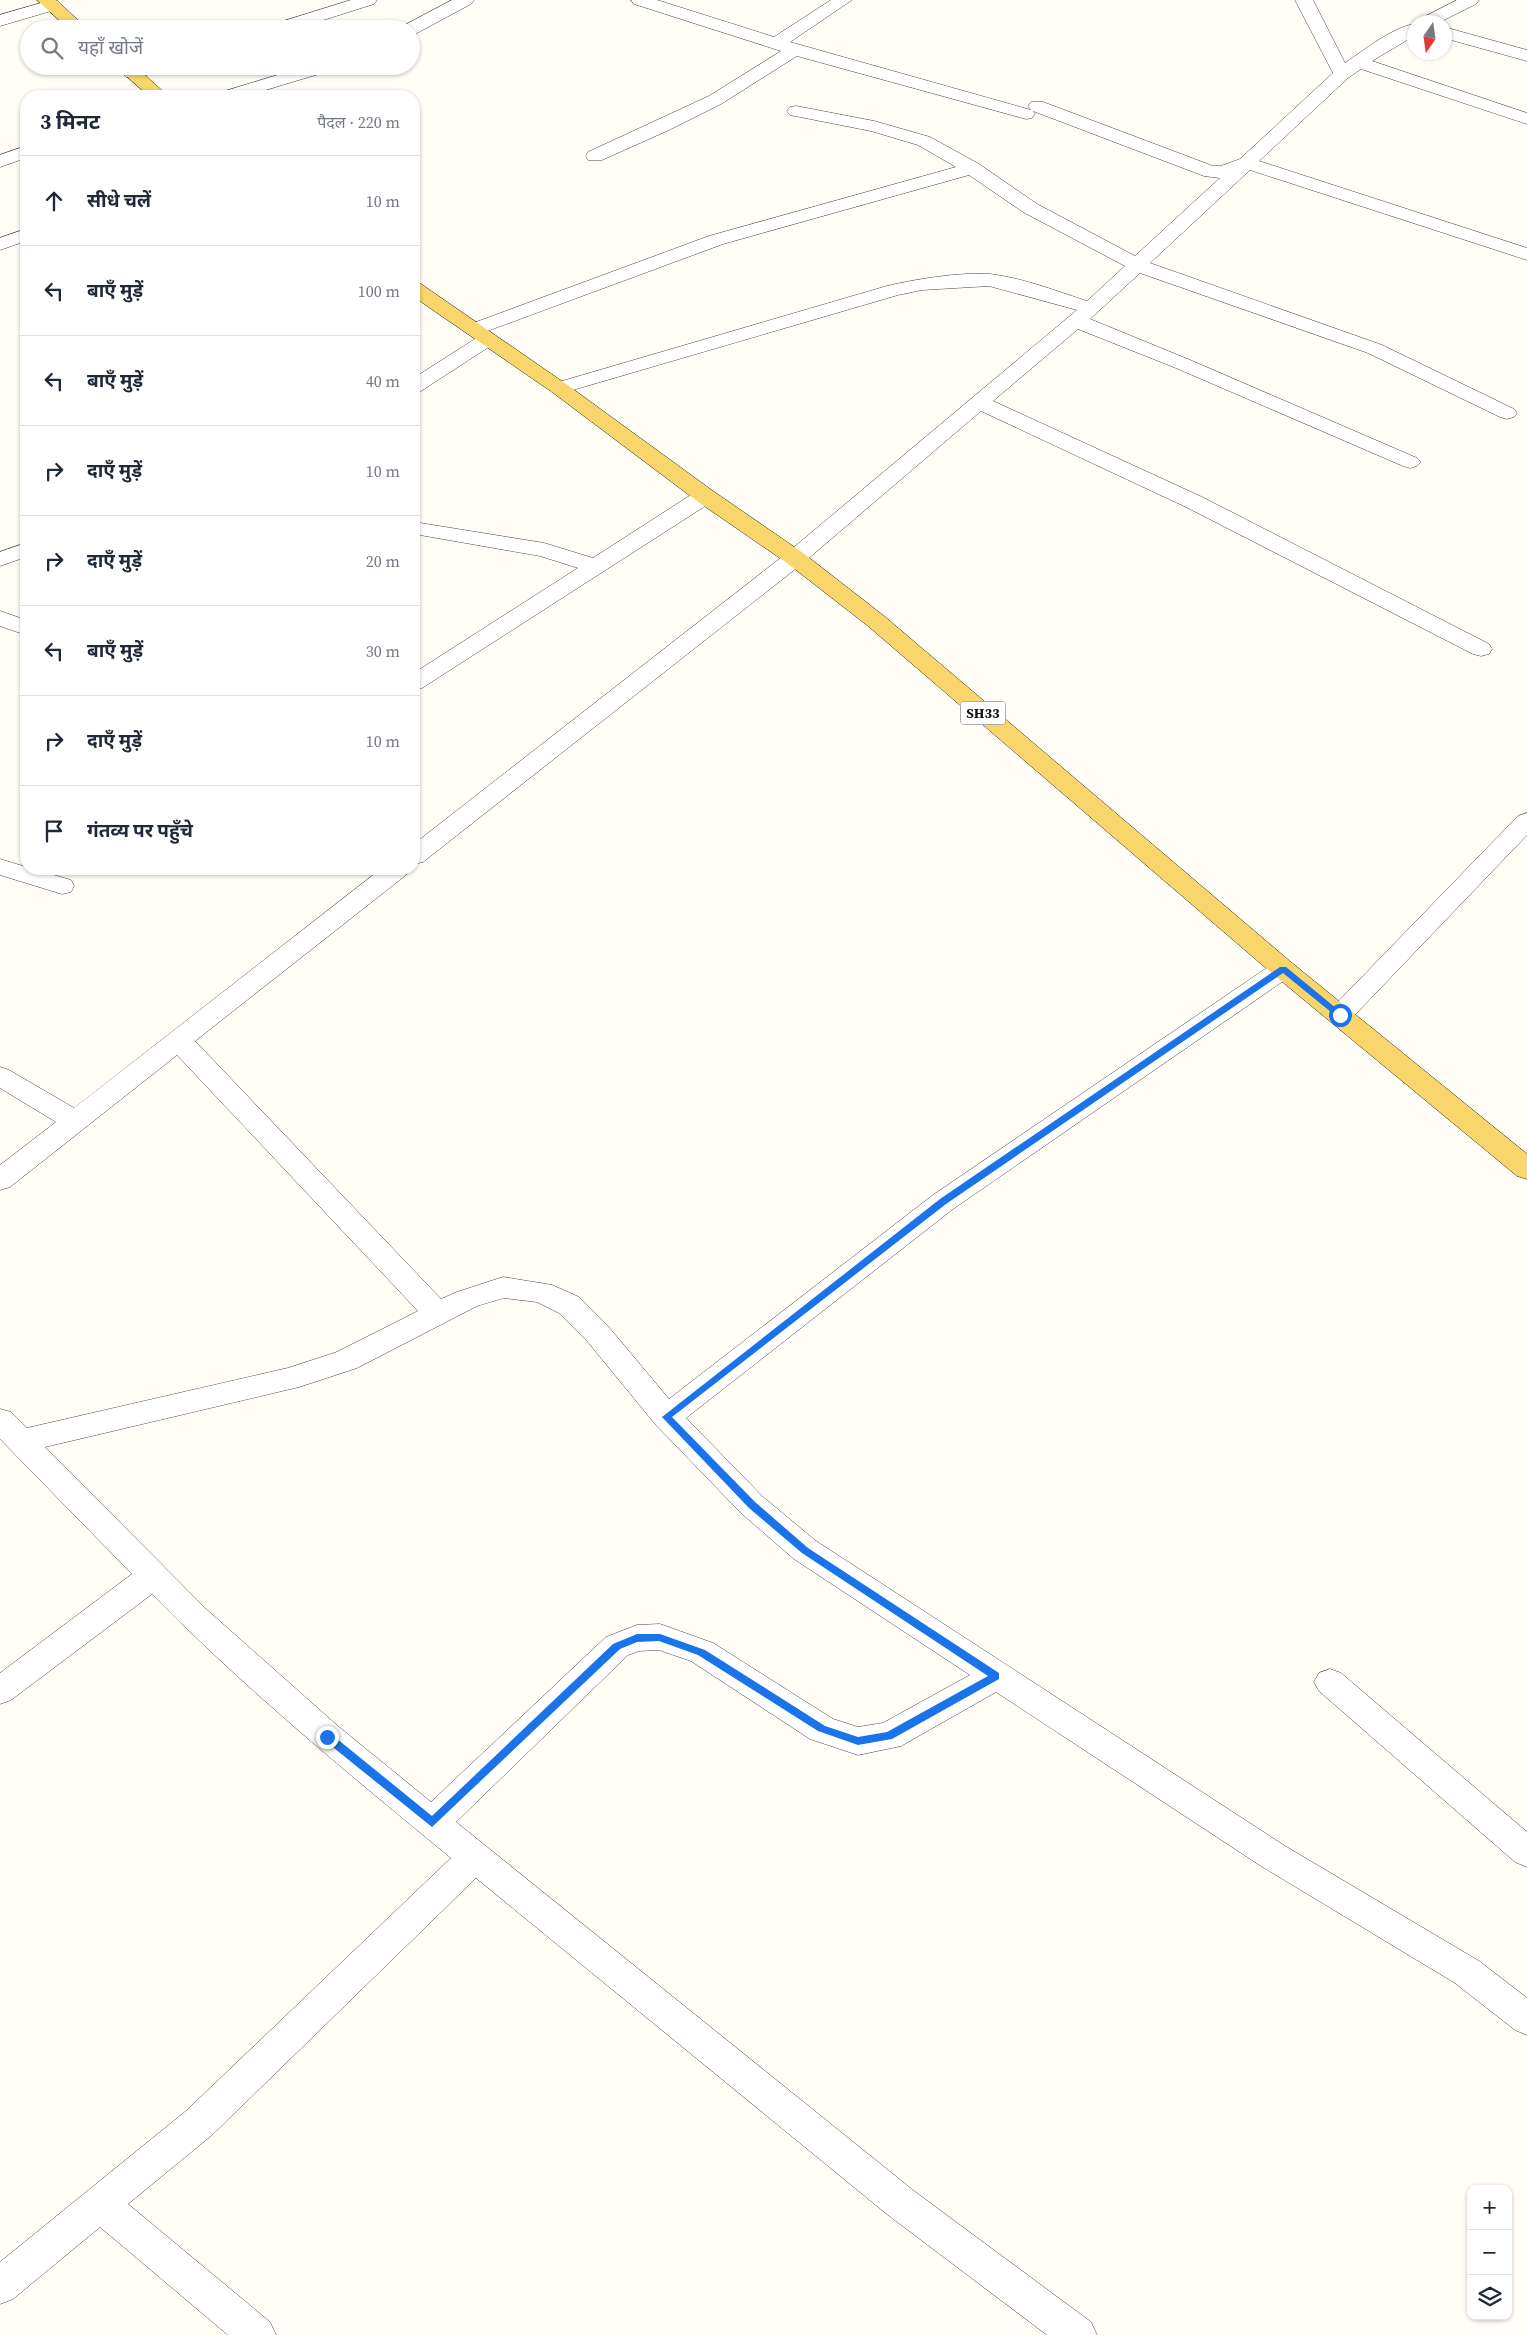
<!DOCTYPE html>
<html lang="hi">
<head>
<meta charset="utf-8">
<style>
	:root { --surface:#fff; --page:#f6f6f7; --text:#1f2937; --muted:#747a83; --line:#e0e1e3 }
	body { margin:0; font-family:"Source Serif 4","Noto Sans Devanagari",serif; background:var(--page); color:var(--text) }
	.controls { position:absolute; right:15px; bottom:15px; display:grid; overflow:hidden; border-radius:10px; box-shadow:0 1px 4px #0004 }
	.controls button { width:45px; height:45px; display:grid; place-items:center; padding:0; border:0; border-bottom:1px solid var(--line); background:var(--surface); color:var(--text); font:25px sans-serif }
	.compass { position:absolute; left:1407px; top:15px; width:45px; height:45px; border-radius:50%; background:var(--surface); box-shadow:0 1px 4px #0004; rotate:193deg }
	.stop { position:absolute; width:15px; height:15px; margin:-11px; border:4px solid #1a73e8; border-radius:50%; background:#fff }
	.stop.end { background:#1a73e8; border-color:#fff; box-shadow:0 1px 5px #0008 }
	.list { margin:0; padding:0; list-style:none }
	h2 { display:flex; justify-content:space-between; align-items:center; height:65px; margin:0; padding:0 20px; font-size:21px }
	h2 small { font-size:16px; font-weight:400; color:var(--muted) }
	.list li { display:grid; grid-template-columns:32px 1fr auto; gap:15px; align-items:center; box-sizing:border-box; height:90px; padding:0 20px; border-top:1px solid var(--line) }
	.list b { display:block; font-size:19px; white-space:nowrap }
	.list em { font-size:16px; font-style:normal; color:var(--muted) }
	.icon { flex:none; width:28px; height:28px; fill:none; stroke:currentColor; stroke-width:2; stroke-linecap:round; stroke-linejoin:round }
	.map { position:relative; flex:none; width:1527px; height:2335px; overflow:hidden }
	.search { position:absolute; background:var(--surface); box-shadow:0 1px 4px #0004; left:20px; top:20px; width:400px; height:55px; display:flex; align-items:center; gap:12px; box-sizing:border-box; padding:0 18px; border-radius:28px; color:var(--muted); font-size:19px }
	.panel { position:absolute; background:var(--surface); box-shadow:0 1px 4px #0004; left:20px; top:90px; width:400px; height:785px; border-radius:20px }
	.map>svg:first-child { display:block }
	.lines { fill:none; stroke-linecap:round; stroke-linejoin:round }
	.minor-casing { stroke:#444; stroke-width:1 }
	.major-casing { stroke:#222; stroke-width:1 }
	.minor { fill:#fff; fill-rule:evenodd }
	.major { fill:#f9d66b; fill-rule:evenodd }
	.route { fill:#1a73e8 }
	.labels { text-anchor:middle; stroke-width:5; stroke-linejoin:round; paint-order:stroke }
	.shield { fill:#fff; stroke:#585858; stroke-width:1 }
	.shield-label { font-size:14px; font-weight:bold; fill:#111 }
</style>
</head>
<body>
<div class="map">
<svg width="1527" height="2335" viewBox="0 0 1527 2335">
	<rect width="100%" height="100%" fill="#fffdf5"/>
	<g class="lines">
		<g class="minor-casing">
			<path id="minor" d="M51,0l7,1 3,4 -3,4 -58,17v-11z
				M351,0h26l-3,4 -79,25h-26l2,-4z
				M452,0h22l-3,4 -54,29 -6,1v-5h-8l2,-4z
				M631,0h26l117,37 57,-37h21l-62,42 241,68 -3,-4 3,-4h12l170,64h8l19,-7 93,-86 -38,-73h18l32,63c19,-13 47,-35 69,-39v12l-42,25 155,52v11l-166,-55 -13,9 -89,83 268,87v12l-277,-90 -100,93 232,82 132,64 3,4 -3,4 -7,2 -7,-2 -132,-64 -228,-80 -50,46 100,41 227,98 4,4 -4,4 -7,2 -7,-2 -227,-98 -98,-39 -85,72 209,96 287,147 3,5 -3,5 -8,2 -8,-2 -287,-147 -205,-96 -178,152 -380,299 -9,2v-20l373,-291 290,-243 -88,-24 -67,4 -24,5 -332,97 -7,2 -7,-2 -3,-4 3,-4 335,-98c29,-7 74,-14 103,-12 33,4 66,17 97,27l38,-35 -102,-54 -54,-37 -246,69 -241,89 -7,2 -7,-2 -3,-4 3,-4 241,-89 247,-69 -38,-22 -47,-14 -81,-16 -3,-4 3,-4 6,-1 78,15 56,16 49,27 58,40 98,52 85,-78 -16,-2 -171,-65 2,3 -3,4 -6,1 -229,-63 -76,48 -52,26 -67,30h-14l-2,-4 2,-4 121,-56 72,-45 -147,-47z
				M1457,0h22l-3,4 -36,18h-21l3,-4z
				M1444,27l83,23v11l-83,-23z
				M135,66h28c-6,8 -28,13 -37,11l-3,-4 3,-4z
				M307,66h28l-3,4 -86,26h-27l3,-4z
				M26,146v12l-26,9v-12z
				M26,229v12l-26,9v-12z
				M488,333l7,2 3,4 -3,4 -74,48 -7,2v-15l67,-43z
				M705,490l8,1 3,5 -3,5 -291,187 -8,2v-17l164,-105 -38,-12 -126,-22v-12l130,21 49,15 104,-67z
				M26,543v14l-26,9v-14z
				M0,611l26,9v15l-26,-9z
				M1527,813v22l-178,186 -9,3 -9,-3 -4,-6 4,-6 187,-193z
				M0,859l26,8v2h7l38,11 3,6 -3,6 -9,2 -62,-19z
				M381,869h28l-3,6 -211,166 246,258 16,-7 46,-15 49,8 27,12 28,28 62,74 264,-204 341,-232 9,-3 9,3 4,6 -4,6 -339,234 -267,209 77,79 53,44 469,305 194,115 48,37v37l-12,-5 -60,-47 -194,-117 -265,-174 -95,54 -43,9 -48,-16 -119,-78 -32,-11 -20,1 -11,4 -172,167 458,369 177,131 6,13h-50l-159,-120 -412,-337 -264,257 -84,69 142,118 6,13h-48l-128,-108 -87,72 -13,5v-42l186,-151 265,-253c-102,-84 -206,-169 -299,-264l-141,106 -11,4v-31l132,-99 -132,-135v-30l11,3 16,16 261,-60 49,-16 81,-41 -241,-256 -167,132 -10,3v-25l56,-43 -56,-34v-21l9,3 65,38zM504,1298l33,4 22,11 28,28 69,84 85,88 53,46 176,116 -87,48 -25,4 -25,-8 -120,-76 -53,-19 -23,1 -31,12 -175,165 -92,-75 -133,-118 -161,-162 254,-60 58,-19 120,-62z
				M1330,1669l11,4 186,159v35l-12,-5 -196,-171 -5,-9 5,-9z"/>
		</g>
		<g class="major-casing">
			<path id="major" d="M37,0h19l32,29h-19z
				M115,66h20l33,30h-19z
				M414,282l7,2 145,100 147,107 90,62 81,63 408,347 235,191v25l-10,-3 -243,-201 -406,-349 -81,-63 -90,-62 -145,-109 -138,-95z"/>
		</g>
		<use href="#minor" class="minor"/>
		<use href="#major" class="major"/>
	</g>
	<path class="route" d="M1280,967h6l56,46v4h-5l-54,-44 -337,231 -274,213 83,85 53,46 191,125v6l-107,60 -34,6 -40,-14 -120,-76 -39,-14 -22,1 -17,7 -188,178 -108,-87v-6h7l101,82 181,-172 24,-10h23l45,16 120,76 33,11 29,-5 101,-56 -186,-123 -53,-45 -87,-91 278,-218z"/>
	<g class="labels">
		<rect class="shield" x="960.5" y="701.5" width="45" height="23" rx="4"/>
		<g class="shield-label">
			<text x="983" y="718">SH33</text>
		</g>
	</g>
</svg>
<div class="controls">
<button>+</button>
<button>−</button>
<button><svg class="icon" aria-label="layers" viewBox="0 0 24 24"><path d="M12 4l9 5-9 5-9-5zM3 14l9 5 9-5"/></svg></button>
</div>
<svg class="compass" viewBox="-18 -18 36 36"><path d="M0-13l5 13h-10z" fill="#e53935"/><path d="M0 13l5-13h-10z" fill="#747a83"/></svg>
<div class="stop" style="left:1340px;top:1015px"></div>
<div class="stop end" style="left:327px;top:1737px"></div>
<div class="search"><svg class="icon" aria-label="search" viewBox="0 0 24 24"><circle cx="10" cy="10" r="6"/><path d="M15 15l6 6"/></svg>यहाँ खोजें</div>
<section class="panel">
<h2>3 मिनट<small>पैदल · 220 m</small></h2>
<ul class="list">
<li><svg class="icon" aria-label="ahead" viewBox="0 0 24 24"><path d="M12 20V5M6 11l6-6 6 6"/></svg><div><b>सीधे चलें</b></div><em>10 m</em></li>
<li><svg class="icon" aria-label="left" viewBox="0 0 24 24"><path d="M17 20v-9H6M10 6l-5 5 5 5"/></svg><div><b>बाएँ मुड़ें</b></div><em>100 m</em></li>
<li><svg class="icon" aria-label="left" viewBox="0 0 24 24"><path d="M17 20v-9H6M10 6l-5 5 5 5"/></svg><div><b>बाएँ मुड़ें</b></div><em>40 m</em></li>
<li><svg class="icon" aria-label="right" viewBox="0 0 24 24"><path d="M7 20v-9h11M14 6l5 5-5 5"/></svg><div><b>दाएँ मुड़ें</b></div><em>10 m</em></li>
<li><svg class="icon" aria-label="right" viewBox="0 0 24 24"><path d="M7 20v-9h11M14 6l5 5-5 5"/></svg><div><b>दाएँ मुड़ें</b></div><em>20 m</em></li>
<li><svg class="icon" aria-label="left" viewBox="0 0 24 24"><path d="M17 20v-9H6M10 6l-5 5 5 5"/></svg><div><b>बाएँ मुड़ें</b></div><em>30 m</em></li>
<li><svg class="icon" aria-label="right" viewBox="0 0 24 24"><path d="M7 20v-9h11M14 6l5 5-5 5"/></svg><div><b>दाएँ मुड़ें</b></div><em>10 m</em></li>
<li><svg class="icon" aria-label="arrive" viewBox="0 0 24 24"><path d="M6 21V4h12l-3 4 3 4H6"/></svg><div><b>गंतव्य पर पहुँचे</b></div></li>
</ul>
</section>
</div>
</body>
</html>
